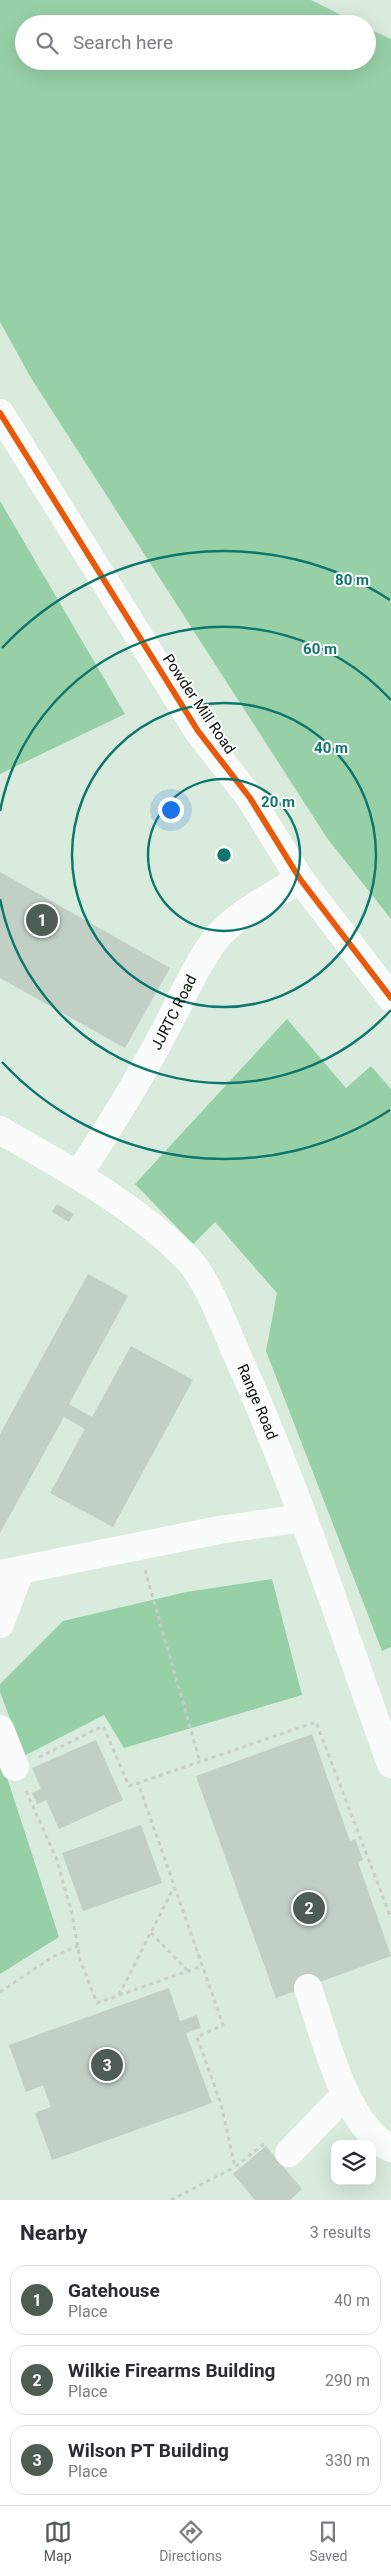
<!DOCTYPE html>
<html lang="en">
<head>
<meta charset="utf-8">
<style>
	:root { --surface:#fff; --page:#f2f2f3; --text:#2b2b33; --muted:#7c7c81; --line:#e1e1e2; --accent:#4f5c52 }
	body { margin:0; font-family:Roboto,sans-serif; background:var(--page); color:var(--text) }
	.controls { position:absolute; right:15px; bottom:15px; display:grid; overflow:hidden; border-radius:10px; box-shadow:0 5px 20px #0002 }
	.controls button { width:45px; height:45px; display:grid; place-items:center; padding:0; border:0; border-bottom:1px solid var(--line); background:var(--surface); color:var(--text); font:25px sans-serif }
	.you { position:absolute; left:170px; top:809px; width:18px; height:18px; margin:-12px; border:4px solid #fff; border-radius:50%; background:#1a73e8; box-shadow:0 0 0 8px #1a73e833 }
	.badge { display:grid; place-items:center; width:32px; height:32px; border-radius:50%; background:var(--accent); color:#fff; font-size:16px; font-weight:700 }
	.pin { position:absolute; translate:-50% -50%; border:2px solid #fff; box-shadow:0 1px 5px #0006 }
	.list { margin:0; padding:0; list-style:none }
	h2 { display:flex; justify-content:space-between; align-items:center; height:65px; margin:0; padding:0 20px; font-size:21px }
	h2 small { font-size:16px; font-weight:400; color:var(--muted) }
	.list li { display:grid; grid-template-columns:32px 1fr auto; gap:15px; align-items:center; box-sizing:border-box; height:70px; margin:0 10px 10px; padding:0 10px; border:1px solid var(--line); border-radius:15px }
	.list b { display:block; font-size:19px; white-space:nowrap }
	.list p { margin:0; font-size:16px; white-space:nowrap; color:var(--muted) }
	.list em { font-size:16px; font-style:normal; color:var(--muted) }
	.icon { flex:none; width:28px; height:28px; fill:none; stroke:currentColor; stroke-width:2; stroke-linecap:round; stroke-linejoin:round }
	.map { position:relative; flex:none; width:391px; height:2200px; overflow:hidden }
	.search { position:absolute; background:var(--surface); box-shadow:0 5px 20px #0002; left:15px; right:15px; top:15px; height:55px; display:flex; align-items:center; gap:12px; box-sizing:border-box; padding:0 18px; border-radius:28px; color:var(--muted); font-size:19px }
	.sheet { height:305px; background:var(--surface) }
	nav { display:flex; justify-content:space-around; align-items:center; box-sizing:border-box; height:70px; border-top:1px solid var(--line); background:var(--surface); font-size:14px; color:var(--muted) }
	nav a { display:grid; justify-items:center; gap:2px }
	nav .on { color:var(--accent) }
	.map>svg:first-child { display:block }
	.forest { fill:#97d0a7 }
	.building { fill:#c1cfc4 }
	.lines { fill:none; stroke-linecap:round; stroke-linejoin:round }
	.path { stroke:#c9cdc9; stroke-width:3; stroke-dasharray:4 4; stroke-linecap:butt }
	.minor { stroke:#f9fcfa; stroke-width:28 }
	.major { stroke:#f9fcfa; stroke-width:28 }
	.cycleway-casing { stroke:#fff; stroke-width:9 }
	.cycleway { stroke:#e8590c; stroke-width:6 }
	.ring { fill:none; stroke:#0f766e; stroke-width:2.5 }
	.labels { text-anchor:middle; stroke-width:4; stroke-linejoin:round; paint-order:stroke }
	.street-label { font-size:15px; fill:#050f07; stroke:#fff }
	.centre { fill:#0f766e; stroke:#fff; stroke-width:2.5 }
	.ring-label { font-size:15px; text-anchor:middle; font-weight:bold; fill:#0f766e; stroke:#fff; stroke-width:4; stroke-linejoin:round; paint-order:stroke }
</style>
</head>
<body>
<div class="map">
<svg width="391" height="2200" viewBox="0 0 391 2200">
	<rect width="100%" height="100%" fill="#d9ebdd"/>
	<path class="forest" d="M0,0h311l48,24h-335v37h343v-33l24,11v880l-64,-81 -296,-460 -31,-56z
		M0,501l125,213 -125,60z
		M287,1019l59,69 25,-22 20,23v558l-9,4 -116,-300 11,-58 -62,-71 -22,22 -58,-60z
		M272,1579l30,116 -178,53 -20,-33 -80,41 -24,-64v-8l63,-63 123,-29z
		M0,1756l59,181 -59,37z"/>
	<path class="building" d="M0,872l170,96 -45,80 -125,-70z
		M57,1204l17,10 -5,8 -17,-10z
		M88,1274l40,22 -59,108 23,13 39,-71 62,34 -80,147 -63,-34 35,-64 -21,-12 -64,116v-99z
		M312,1734l38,107 5,-2 8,21 -5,2 33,94 -115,42 -80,-222z
		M96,1740l27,60 -64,29 -13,-29 -9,4 -5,-11 9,-4 -9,-21z
		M141,1825l21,58 -79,28 -21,-58z
		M169,1988l11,33 17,-6 4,13 -15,5 26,70 -160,57 -17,-47 16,-6 -8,-22 -17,7 -17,-47z
		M266,2146l36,43 -12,11h-35l-22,-26z"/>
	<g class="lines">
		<path class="path" d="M145,1570l55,192
			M39,1757l64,-31 26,60 9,-3
			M26,1791l31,69 15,54 8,46 17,43 105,-37
			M151,1933l37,38
			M0,1992l54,-36 24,-10
			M119,1995l55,-108
			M264,2144l-29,23 -14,-63 -24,-67 26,-12 -85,-242 178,-61 75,196
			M171,2200l64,-33"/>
		<g class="minor">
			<path id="s1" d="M0,1130c64,37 133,74 186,127 21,21 38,68 50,96 61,133 105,273 155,411"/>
			<path id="s2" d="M78,1175c31,-47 62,-96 88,-147 16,-29 28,-60 48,-87 21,-27 57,-44 86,-62"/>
			<path d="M0,1574l219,-44 84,-12"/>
			<path d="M0,1624l20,-53"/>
			<path d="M0,1729l15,38"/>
			<path d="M308,1988c16,45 37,140 83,160"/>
			<path d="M289,2153l56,-58"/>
		</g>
		<path class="major" d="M0,413l198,318 52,67 50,81 91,119"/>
		<g class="cycleway-casing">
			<path id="cycleway" d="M0,413l198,318 52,67 50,81 91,119"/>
		</g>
		<use href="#cycleway" class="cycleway"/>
	</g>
	<g class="ring">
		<circle cx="224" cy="855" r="76"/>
		<circle cx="224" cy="855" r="152"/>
		<path d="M391 1010A228 228 0 0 1 0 899M0 811A228 228 0 0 1 391 700"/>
		<path d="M390 1110A304 304 0 0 1 2 1062M2 648A304 304 0 0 1 390 600"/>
	</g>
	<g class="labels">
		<g class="street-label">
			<text transform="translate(199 704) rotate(56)" y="5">Powder Mill Road</text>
			<text dy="5" stroke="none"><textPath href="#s2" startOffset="189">JJRTC Road</textPath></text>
			<text dy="5" stroke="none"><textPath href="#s1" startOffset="388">Range Road</textPath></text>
		</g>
	</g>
	<circle cx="224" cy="855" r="8" class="centre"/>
	<g class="ring-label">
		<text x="352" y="585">80 m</text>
		<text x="320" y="654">60 m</text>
		<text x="331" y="753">40 m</text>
		<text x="278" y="807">20 m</text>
	</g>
</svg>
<div class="controls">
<button><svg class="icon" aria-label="layers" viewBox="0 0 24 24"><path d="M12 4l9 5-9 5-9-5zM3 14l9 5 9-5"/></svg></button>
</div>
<div class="you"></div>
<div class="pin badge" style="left:42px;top:920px">1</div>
<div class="pin badge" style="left:309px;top:1908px">2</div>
<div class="pin badge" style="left:107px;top:2065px">3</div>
<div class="search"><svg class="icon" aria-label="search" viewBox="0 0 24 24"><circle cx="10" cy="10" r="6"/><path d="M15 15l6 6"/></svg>Search here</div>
</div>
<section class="sheet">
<h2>Nearby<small>3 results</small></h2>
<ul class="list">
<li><span class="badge">1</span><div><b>Gatehouse</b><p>Place</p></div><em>40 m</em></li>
<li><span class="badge">2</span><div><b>Wilkie Firearms Building</b><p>Place</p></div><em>290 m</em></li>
<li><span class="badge">3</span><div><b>Wilson PT Building</b><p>Place</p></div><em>330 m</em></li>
</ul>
</section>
<nav>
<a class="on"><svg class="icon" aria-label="map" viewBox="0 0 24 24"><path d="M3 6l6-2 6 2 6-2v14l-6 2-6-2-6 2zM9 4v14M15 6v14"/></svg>Map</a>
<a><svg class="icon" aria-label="directions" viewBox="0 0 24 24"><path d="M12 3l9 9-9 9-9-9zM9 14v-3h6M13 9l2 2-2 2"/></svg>Directions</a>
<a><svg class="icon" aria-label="saved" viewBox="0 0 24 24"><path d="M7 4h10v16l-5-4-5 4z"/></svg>Saved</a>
</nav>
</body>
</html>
